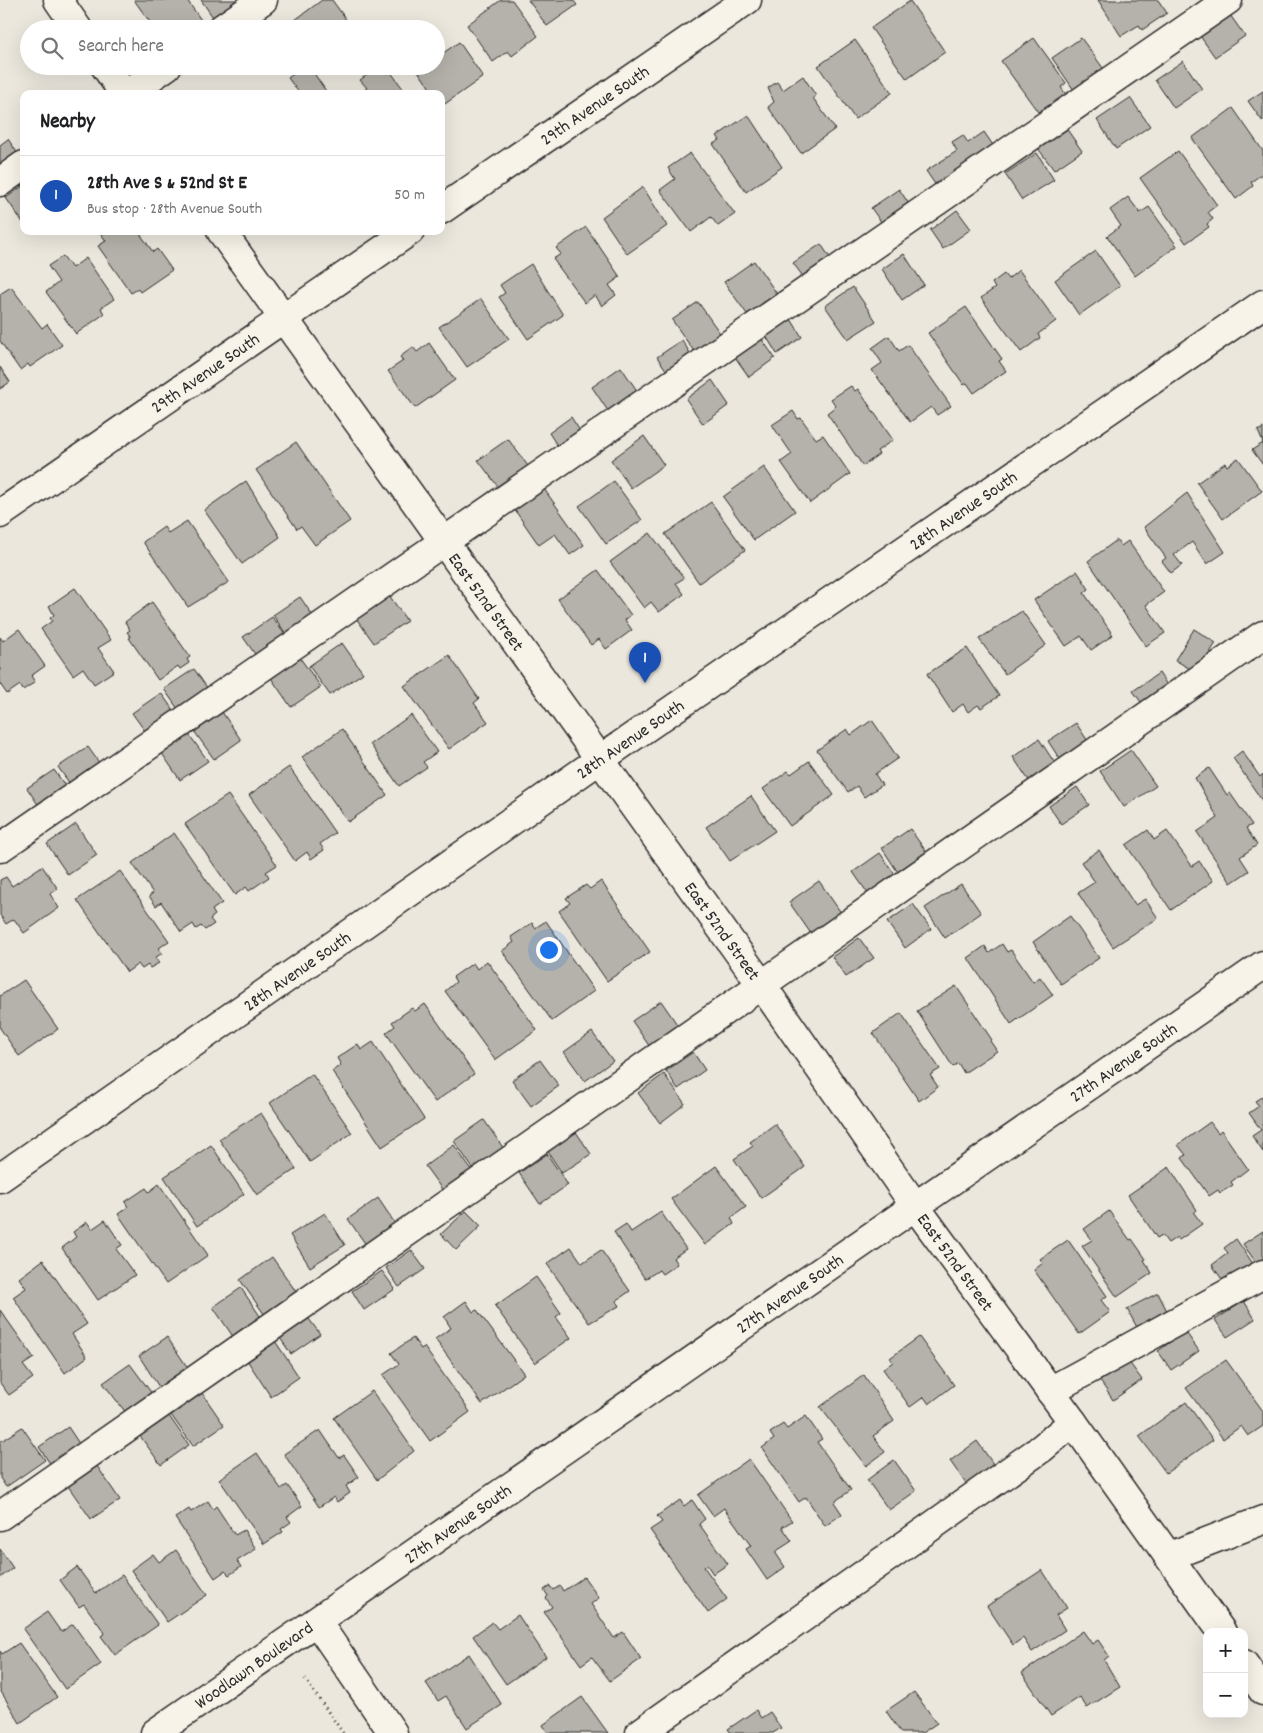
<!DOCTYPE html>
<html lang="en">
<head>
<meta charset="utf-8">
<style>
	:root { --surface:#fff; --page:#f6f6f6; --text:#202124; --muted:#757577; --line:#e0e0e0; --accent:#c8321e }
	body { margin:0; font-family:Dekko,sans-serif; background:var(--page); color:var(--text) }
	.controls { position:absolute; right:15px; bottom:15px; display:grid; overflow:hidden; border-radius:10px; box-shadow:0 5px 20px #0002 }
	.controls button { width:45px; height:45px; display:grid; place-items:center; padding:0; border:0; border-bottom:1px solid var(--line); background:var(--surface); color:var(--text); font:25px sans-serif }
	.you { position:absolute; left:548px; top:949px; width:18px; height:18px; margin:-12px; border:4px solid #fff; border-radius:50%; background:#1a73e8; box-shadow:0 0 0 8px #1a73e833 }
	.badge { display:grid; place-items:center; width:32px; height:32px; border-radius:50%; background:var(--accent); color:#fff; font-size:16px; font-weight:700 }
	.pin { position:absolute; translate:-50% -41px; filter:drop-shadow(0 1px 2px #0008) }
	.pin::after { content:''; position:absolute; top:26px; width:18px; height:15px; background:inherit; clip-path:polygon(0 0,100% 0,50% 100%) }
	.list { margin:0; padding:0; list-style:none }
	h2 { display:flex; justify-content:space-between; align-items:center; height:65px; margin:0; padding:0 20px; font-size:21px }
	h2 small { font-size:16px; font-weight:400; color:var(--muted) }
	.list li { display:grid; grid-template-columns:32px 1fr auto; gap:15px; align-items:center; box-sizing:border-box; height:80px; padding:0 20px; border-top:1px solid var(--line) }
	.list b { display:block; font-size:19px; white-space:nowrap }
	.list p { margin:0; font-size:16px; white-space:nowrap; color:var(--muted) }
	.list em { font-size:16px; font-style:normal; color:var(--muted) }
	.icon { flex:none; width:28px; height:28px; fill:none; stroke:currentColor; stroke-width:2; stroke-linecap:round; stroke-linejoin:round }
	.map { position:relative; flex:none; width:1263px; height:1733px; overflow:hidden }
	.search { position:absolute; background:var(--surface); box-shadow:0 5px 20px #0002; left:20px; top:20px; width:425px; height:55px; display:flex; align-items:center; gap:12px; box-sizing:border-box; padding:0 18px; border-radius:28px; color:var(--muted); font-size:19px }
	.panel { position:absolute; background:var(--surface); box-shadow:0 5px 20px #0002; left:20px; top:90px; width:425px; height:145px; border-radius:10px }
	.map>svg:first-child { display:block }
	.building { fill:#b5b2ab; stroke:#2b2b2b }
	.lines { fill:none; stroke-linecap:round; stroke-linejoin:round }
	.minor-casing { stroke:#2b2b2b; stroke-width:31 }
	.path { stroke:#2b2b2b; stroke-width:3; stroke-dasharray:1 4; stroke-linecap:butt }
	.minor { stroke:#f7f3e8; stroke-width:28 }
	.labels { text-anchor:middle; stroke-width:5; stroke-linejoin:round; paint-order:stroke }
	.street-label { font-size:18px; fill:#2b2b2b; stroke:#f7f3e8 }
</style>
</head>
<body>
<div class="map">
<svg width="1263" height="1733" viewBox="0 0 1263 1733">
	<rect width="100%" height="100%" fill="#ebe7dd"/>
	<filter id="ink" filterUnits="userSpaceOnUse"><feTurbulence type="fractalNoise" baseFrequency=".02" numOctaves="2"/><feDisplacementMap in="SourceGraphic" scale="10" xChannelSelector="R" yChannelSelector="G"/><feConvolveMatrix kernelMatrix="1 2 1 2 8 2 1 2 1" color-interpolation-filters="sRGB"/></filter>
	<g filter="url(#ink)">
		<path class="building" d="M134,0h53l14,20 -12,9h-34z
			M201,0h44l-28,23z
			M322,0h10l21,29h-52l-6,-9z
			M501,0h11l26,36 -26,20 -4,-5 -15,11 -26,-37z
			M528,0h45l4,5 -30,21z
			M1098,0h60l9,13 -25,17 -3,-5 -18,11z
			M910,1l35,51 -38,27 -36,-51z
			M1230,15l15,21 -30,21 -15,-21z
			M1034,38l32,45 -5,4 5,8 -28,17 -37,-51z
			M1081,38l25,34 -30,21 -24,-35z
			M855,40l37,53 -37,26 -37,-53z
			M459,42l24,35 -41,29 -1,-12h-7l-16,-23 7,-5h11v-8z
			M1183,61l19,28 -28,19 -19,-28z
			M304,66h5l19,28h-28l-12,-16z
			M379,66h3l5,8 3,-3 17,23h-48l8,-6 -7,-8z
			M803,76l13,20 -3,2 22,31 -34,24 -33,-46 6,-5 -6,-14 9,-6 6,8z
			M1263,91v31l-15,-21z
			M1130,98l20,28 -34,23 -19,-29z
			M1233,108l30,43v22l-12,9 2,4 -17,13 -44,-61z
			M748,115l34,52 -36,25 -33,-48 7,-4 -3,-4z
			M1066,128l16,23 -28,19 -17,-23z
			M984,132l13,19 -58,39 -13,-19 31,-20 -5,-9 11,-7 5,8z
			M8,139l12,18 -20,13v-25z
			M1178,151l39,54 -9,7 5,7 -6,5 2,3 -23,16 -46,-65z
			M690,153l45,61 -17,12 -7,-9 -20,15 -31,-42 15,-11 -7,-11z
			M1037,153l17,27 -32,20 -17,-26z
			M24,185v39l-18,-26z
			M643,187l24,39 -40,28 -25,-37z
			M899,189l12,18 -27,19 -13,-18z
			M1128,197l12,16 9,-6 28,39 -42,30 -28,-40 14,-10 -11,-16z
			M957,210l14,19 -28,20 -13,-19z
			M586,227l34,50 -11,8 7,10 -14,11 -7,-11 -10,8 -32,-44 8,-5 -5,-6z
			M99,231h39l15,21 4,-3 15,21 -32,22 -2,-3 -7,4 -33,-47 8,-5z
			M821,244l11,17 -27,18 -12,-16z
			M1096,251l24,35 -41,29 -24,-35z
			M904,254l20,31 -22,15 -20,-31z
			M63,256l9,12 14,-10 28,41 -13,9 3,6 -28,20 -30,-42 13,-10 -11,-16z
			M754,261l23,33 -30,20 -23,-32z
			M531,264l32,51 -35,24 -29,-42 6,-4 -5,-8z
			M1019,270l37,51 -18,13 2,4 -19,14 -40,-54 14,-10 -3,-5 12,-9 4,5z
			M11,287l31,41 5,-4 15,21 -32,22 -2,-3 -8,6 -20,-29v-47z
			M853,287l23,34 -28,18 -23,-33z
			M481,299l28,40 -42,28 -28,-40z
			M698,302l24,34 -26,18 -24,-34z
			M966,307l36,52 -3,2 7,10 -32,22 -7,-10 -3,2 -36,-52z
			M791,319l11,18 -25,17 -11,-18z
			M889,336l10,15 9,-6 43,61 -14,9 -6,-8 -21,15 -38,-52 10,-7 -10,-15z
			M761,338l14,20 -26,19 -14,-20z
			M682,340l11,18 -24,16 -12,-17z
			M429,343l26,37 -40,28 -27,-37 15,-10 -3,-4 13,-10 4,5z
			M0,367l10,15 -10,7z
			M621,367l19,28 -30,19 -18,-27z
			M712,380l17,25 -26,19 -17,-25z
			M851,386l4,5 3,-2 35,51 -16,11 2,3 -16,12 -36,-53 9,-7 -5,-7z
			M793,411l5,8 3,-1 15,21 7,-4 27,39 -40,29 -29,-41 11,-8 -20,-29z
			M571,417l11,17 -22,16 -11,-17z
			M1263,428v37l-11,-15 11,-7 -5,-12z
			M644,436l20,29 -33,23 -20,-28z
			M508,439l23,31 -29,22 -24,-32z
			M296,442l54,79 -35,24 -14,-19 -4,3 -41,-59z
			M1238,458l24,33 -39,28 -26,-36 28,-20 2,3z
			M764,467l31,44 -41,29 -31,-43z
			M246,481l34,56 -38,27 -38,-54z
			M614,481l28,39 -36,24 -27,-38z
			M544,489l40,56 -14,10 -15,-21 -16,11 -25,-36z
			M1187,493l38,59 -18,12 -15,-22 -18,13 8,10 -11,8 -9,-12 4,-3 -22,-31z
			M711,502l34,48 -46,33 -34,-49z
			M187,521l42,61 -41,25 -45,-65 21,-15 4,6z
			M650,533l34,45 -8,5 8,11 -25,18 -8,-10 -7,6 -34,-46z
			M1117,540l4,6 7,-5 36,51 -18,13 19,28 -19,13 -58,-85z
			M598,570l33,45 -6,5 7,10 -26,19 -7,-10 -8,6 -33,-46z
			M1077,571l12,18 -5,4 29,42 -22,15 -10,-14 -15,10 -32,-46z
			M75,588l36,52 -13,8 16,23 -20,13 -11,-16 -10,7 -32,-46 11,-8 -2,-3 4,-3 -5,-9z
			M389,595l18,26 -33,22 -18,-25z
			M300,597l13,19 -27,18 -13,-19z
			M152,602l38,55 -3,2 2,4 -9,6 -2,-3 -20,14 -29,-42 2,-1 -4,-5 3,-2 -5,-8z
			M1022,611l24,34 -41,29 -26,-35z
			M272,617l14,19 -29,21 -14,-20z
			M19,629l26,37 -14,10 4,6 -12,8 -3,-5 -13,9 -7,-10v-47l3,4z
			M1194,629l22,14 -19,30 -22,-13z
			M342,643l21,30 -33,22 -21,-29z
			M967,648l32,48 -18,12 -3,-3 -10,7 -5,-8 -11,8 -25,-38z
			M449,655l30,44 -5,4 14,19 -39,27 -45,-63z
			M300,658l21,29 -30,20 -20,-29z
			M194,669l14,20 -30,20 -14,-20z
			M1159,673l12,18 -25,18 -13,-18z
			M161,693l13,18 -29,20 -13,-18z
			M222,712l19,28 -27,19 -20,-28z
			M411,715l26,37 -14,10 4,5 -28,19 -29,-42z
			M872,720l26,38 -23,16 7,11 -18,12 -7,-11 -9,6 -31,-42 30,-21 4,6z
			M1076,723l15,23 -28,18 -15,-23z
			M342,729l45,66 -39,27 -46,-65z
			M188,733l20,28 -28,19 -19,-28z
			M1039,739l19,29 -26,17 -19,-28z
			M88,747l12,17 -30,20 -12,-17z
			M1131,750l25,36 -32,21 -24,-36z
			M1242,751l18,26 3,-3v28l-30,-44z
			M809,761l25,34 -44,31 -27,-37 25,-18 3,3z
			M289,767l46,66 -15,11 4,6 -13,9 -4,-7 -12,9 -46,-66z
			M1209,768l18,27 3,-2 22,32 -6,3 11,17 -17,12 9,14 -18,12 -34,-51 21,-14 -23,-40z
			M54,770l12,17 -27,19 -12,-18z
			M1077,787l12,18 -28,19 -12,-18z
			M228,795l49,70 -11,7 3,5 -20,14 -3,-4 -11,8 -50,-71z
			M751,796l24,35 -45,30 -24,-34z
			M76,824l21,31 -29,20 -21,-31z
			M910,829l20,28 -29,20 -19,-29z
			M1148,830l6,10 13,-9 25,35 7,-5 14,20 -42,29 -45,-65z
			M174,833l48,70 -10,7 3,5 -5,4 4,5 -9,6 -4,-4 -5,3 -3,-5 -12,8 -20,-30 -5,4 -7,-10 4,-3 -21,-30z
			M1099,850l36,55 10,-6 13,19 -45,29 -35,-54 17,-11 -14,-20z
			M880,853l18,26 -27,19 -18,-26z
			M42,866l16,23 -8,5 9,14 -35,25 -10,-14 -8,5 -6,-9v-35l6,-3 6,9z
			M120,871l49,70 -10,7 3,5 -7,5 4,5 -9,5 -2,-3 -6,4 -4,-5 -11,8 -50,-72z
			M601,881l49,71 -43,29 -48,-70 11,-8 -4,-5 20,-13 4,4z
			M819,881l25,36 -30,21 -25,-36z
			M961,884l20,29 -36,25 -20,-30z
			M913,904l18,25 -26,19 -18,-26z
			M1070,916l29,42 -38,26 -28,-42z
			M546,921l48,70 -42,30 -50,-70 12,-9 -3,-5 21,-14 3,5z
			M859,938l15,20 -28,19 -14,-20z
			M1002,944l5,8 4,-2 22,32 7,-5 13,18 -42,29 -43,-66 17,-12 4,7z
			M487,961l50,69 -42,30 -50,-69 11,-9 -3,-5 20,-14 4,6z
			M24,980l34,49 -39,27 -19,-28v-32z
			M956,986l36,54 -2,1 7,10 -33,22 -6,-10 -5,4 -36,-56z
			M661,1001l20,29 -29,20 -20,-29z
			M425,1004l49,70 -39,28 -49,-69 9,-7 -3,-4 20,-14 3,3z
			M901,1013l39,56 -10,6 8,12 -19,14 -46,-68z
			M592,1032l21,29 -28,20 -21,-29z
			M373,1042l51,77 -42,28 -50,-76 9,-6 -4,-7 21,-14 3,6z
			M693,1052l12,18 -27,19 -12,-18z
			M540,1060l19,26 -28,20 -19,-26z
			M312,1074l40,59 -42,29 -40,-59z
			M664,1074l21,30 -25,19 -22,-30z
			M1263,1096v56l-11,-16 9,-6 -12,-17 10,-7 -4,-5z
			M261,1113l35,56 -39,26 -38,-56z
			M484,1120l22,32 -30,21 -22,-32z
			M1210,1122l8,11 3,-3 27,39 -17,13 2,3 -13,8 -2,-3 -9,6 -27,-38 4,-3 -8,-10z
			M775,1124l30,43 -44,31 -27,-39 19,-13 -3,-4z
			M576,1132l15,22 -29,19 -14,-21z
			M211,1145l33,49 -47,32 -33,-49z
			M454,1145l20,29 -28,21 -21,-29z
			M547,1154l21,31 -28,19 -21,-31z
			M716,1166l30,41 -15,11 3,6 -29,21 -34,-46z
			M1169,1167l28,43 -3,3 8,11 -23,16 -2,-3 -9,6 -6,-8 -5,3 -29,-43z
			M159,1184l49,71 -42,29 -48,-70 10,-7 -3,-5 21,-14 3,4z
			M378,1198l20,30 -29,21 -21,-30z
			M466,1211l15,15 -25,24 -15,-16z
			M1109,1211l21,29 2,-1 14,20 -2,1 8,13 -35,24 -35,-51 10,-6 -8,-11z
			M661,1212l25,37 -13,9 4,6 -15,10 -3,-4 -14,9 -31,-47 12,-8 5,8z
			M325,1213l20,32 -35,22 -20,-32z
			M105,1220l17,25 -6,4 19,26 -37,25 -36,-52 14,-11 -3,-5 14,-10 5,7z
			M1263,1231v29l-6,4 -14,-20z
			M1236,1239l18,26 -28,20 -14,-20 16,-12 -4,-5z
			M1068,1240l39,56 -6,4 9,12 -31,22 -45,-64 9,-7 -3,-4z
			M571,1247l11,16 19,-13 29,41 -14,10 3,5 -30,17 -42,-59z
			M411,1250l14,19 -26,18 -13,-19z
			M272,1257l27,39 -32,22 -27,-38z
			M43,1260l44,64 -15,10 15,23 -22,16 -52,-76 13,-9 -7,-10z
			M382,1271l13,18 -31,21 -12,-19z
			M536,1277l25,36 -5,4 15,21 -36,25 -40,-57z
			M241,1288l21,31 -28,19 -21,-31z
			M1158,1293l11,22 -30,16 -12,-22z
			M466,1301l7,11 4,-2 47,64 -42,30 -47,-65 16,-11 -7,-11z
			M1244,1301l11,18 -28,18 -12,-17z
			M0,1310l34,48 -11,7 10,13 -24,17 -9,-12z
			M306,1315l14,19 -29,20 -13,-19z
			M1185,1331l14,20 -28,19 -13,-19z
			M167,1337l23,34 -29,19 -22,-34z
			M919,1337l35,48 -25,19 -5,-7 -14,10 -27,-38 10,-7 -3,-4z
			M413,1338l8,11 3,-2 46,65 -40,29 -47,-66 16,-11 -8,-11z
			M275,1341l24,36 -28,20 -24,-37z
			M1226,1360l37,51v15l-15,10 -7,-10 -18,13 -37,-51z
			M1129,1362l13,18 -29,20 -13,-19z
			M130,1364l23,31 -26,19 -24,-31z
			M864,1375l30,46 -21,15 12,16 -19,14 -46,-59z
			M372,1391l42,60 -37,29 -43,-62z
			M202,1393l22,32 -31,21 -22,-31z
			M1186,1402l27,38 -47,33 -27,-37z
			M169,1416l20,29 -28,20 -21,-29z
			M806,1416l16,23 -5,3 34,48 -17,12 8,12 -17,12 -19,-29 -7,5 -37,-54 12,-9 -4,-6 13,-9 4,5z
			M22,1427l23,33 -39,27 -6,-9v-36z
			M68,1427l14,21 -29,20 -14,-21z
			M320,1430l19,28 5,-3 15,22 -13,9 4,7 -13,9 -3,-5 -15,10 -35,-53z
			M977,1441l19,27 -27,20 -19,-27z
			M257,1453l24,36 6,-4 15,21 -15,11 4,5 -10,7 2,3 -19,12 -45,-65z
			M749,1459l43,62 -10,6 10,14 -17,11 10,15 -18,13 -21,-31 5,-3 -27,-38 -11,8 -15,-21z
			M894,1460l22,31 -27,19 -22,-30z
			M97,1466l23,34 -29,19 -23,-33z
			M680,1500l4,6 8,-6 13,19 -6,5 29,40 -15,10 -6,-9 -3,2 23,32 -19,14 -58,-83 12,-8 -5,-6z
			M208,1501l5,8 3,-3 19,29 9,-5 12,19 -19,12 4,6 -12,8 -4,-4 -10,7 -40,-60 14,-9 2,3z
			M0,1549l13,19 -13,10z
			M176,1550l31,45 -40,27 -36,-52 22,-16 6,8z
			M77,1567l19,26 26,-18 36,50 -43,30 -14,-19 4,-3 -21,-29 -5,3 -19,-27z
			M1042,1570l25,38 -11,7 9,15 -33,22 -9,-14 -10,7 -26,-39z
			M584,1577l15,21 -8,6 23,34 9,-6 18,27 -31,22 -18,-24 -11,8 -37,-53 8,-5 -6,-9 2,-2 -4,-6 6,-4 3,4 7,-4 3,5z
			M47,1612l14,20 12,-8 28,40 -36,25 -42,-60z
			M518,1615l28,42 -40,27 -33,-48 19,-14 6,7z
			M1083,1631l9,13 6,-4 11,16 -5,4 16,27 -33,21 -7,-11 -29,19 -29,-43z
			M19,1643l38,54 -37,26 -20,-33v-39l2,3z
			M469,1654l33,51 -35,23 -21,-32 -8,5 -12,-18z
			M914,1692l23,31 -15,10h-21l-15,-22z
			M582,1697l26,36h-60l-5,-8z
			M756,1710l5,8 9,-6 11,16 -8,5h-42l-3,-4z"/>
		<g class="lines">
			<g class="minor-casing">
				<g id="minor">
					<path d="M58,0l20,29"/>
					<path d="M221,29l42,-29"/>
					<path d="M105,66l19,28"/>
					<path d="M127,94l40,-28"/>
					<path d="M0,182l24,-17"/>
					<path id="s1" d="M441,210l306,-210"/>
					<path id="s2" d="M221,231l540,753 154,222 158,216 149,210"/>
					<path id="s3" d="M0,514l410,-283"/>
					<path d="M0,848l1228,-848"/>
					<path id="s4" d="M0,1178l599,-418 664,-456"/>
					<path d="M1050,1391l213,-117"/>
					<path d="M0,1516l1263,-881"/>
					<path d="M1170,1556l93,-36"/>
					<path d="M317,1622l76,111"/>
					<path d="M1244,1664l19,27"/>
					<path id="s5" d="M155,1733l1108,-768"/>
					<path d="M640,1733l402,-285 31,-26"/>
				</g>
			</g>
			<path class="path" d="M305,1679l38,54"/>
			<use href="#minor" class="minor"/>
		</g>
	</g>
	<g class="labels">
		<g class="street-label">
			<text dy="6" stroke="none"><textPath href="#s1" startOffset="186">29th Avenue South</textPath></text>
			<text dy="6" stroke="none"><textPath href="#s3" startOffset="249">29th Avenue South</textPath></text>
			<text dy="6" stroke="none"><textPath href="#s4" startOffset="1172">28th Avenue South</textPath></text>
			<text dy="6" stroke="none"><textPath href="#s2" startOffset="456">East 52nd Street</textPath></text>
			<text dy="6" stroke="none"><textPath href="#s4" startOffset="768">28th Avenue South</textPath></text>
			<text dy="6" stroke="none"><textPath href="#s2" startOffset="861">East 52nd Street</textPath></text>
			<text dy="6" stroke="none"><textPath href="#s4" startOffset="362">28th Avenue South</textPath></text>
			<text dy="6" stroke="none"><textPath href="#s5" startOffset="1178">27th Avenue South</textPath></text>
			<text dy="6" stroke="none"><textPath href="#s2" startOffset="1266">East 52nd Street</textPath></text>
			<text dy="6" stroke="none"><textPath href="#s5" startOffset="772">27th Avenue South</textPath></text>
			<text dy="6" stroke="none"><textPath href="#s5" startOffset="368">27th Avenue South</textPath></text>
			<text dy="6" stroke="none"><textPath href="#s5" startOffset="120">Woodlawn Boulevard</textPath></text>
		</g>
	</g>
</svg>
<div class="controls">
<button>+</button>
<button>−</button>
</div>
<div class="you"></div>
<div class="pin badge" style="left:645px;top:683px;background:#1a4fb4">1</div>
<div class="search"><svg class="icon" aria-label="search" viewBox="0 0 24 24"><circle cx="10" cy="10" r="6"/><path d="M15 15l6 6"/></svg>Search here</div>
<section class="panel">
<h2>Nearby<small></small></h2>
<ul class="list">
<li><span class="badge" style="background:#1a4fb4">1</span><div><b>28th Ave S &amp; 52nd St E</b><p>Bus stop · 28th Avenue South</p></div><em>50 m</em></li>
</ul>
</section>
</div>
</body>
</html>
